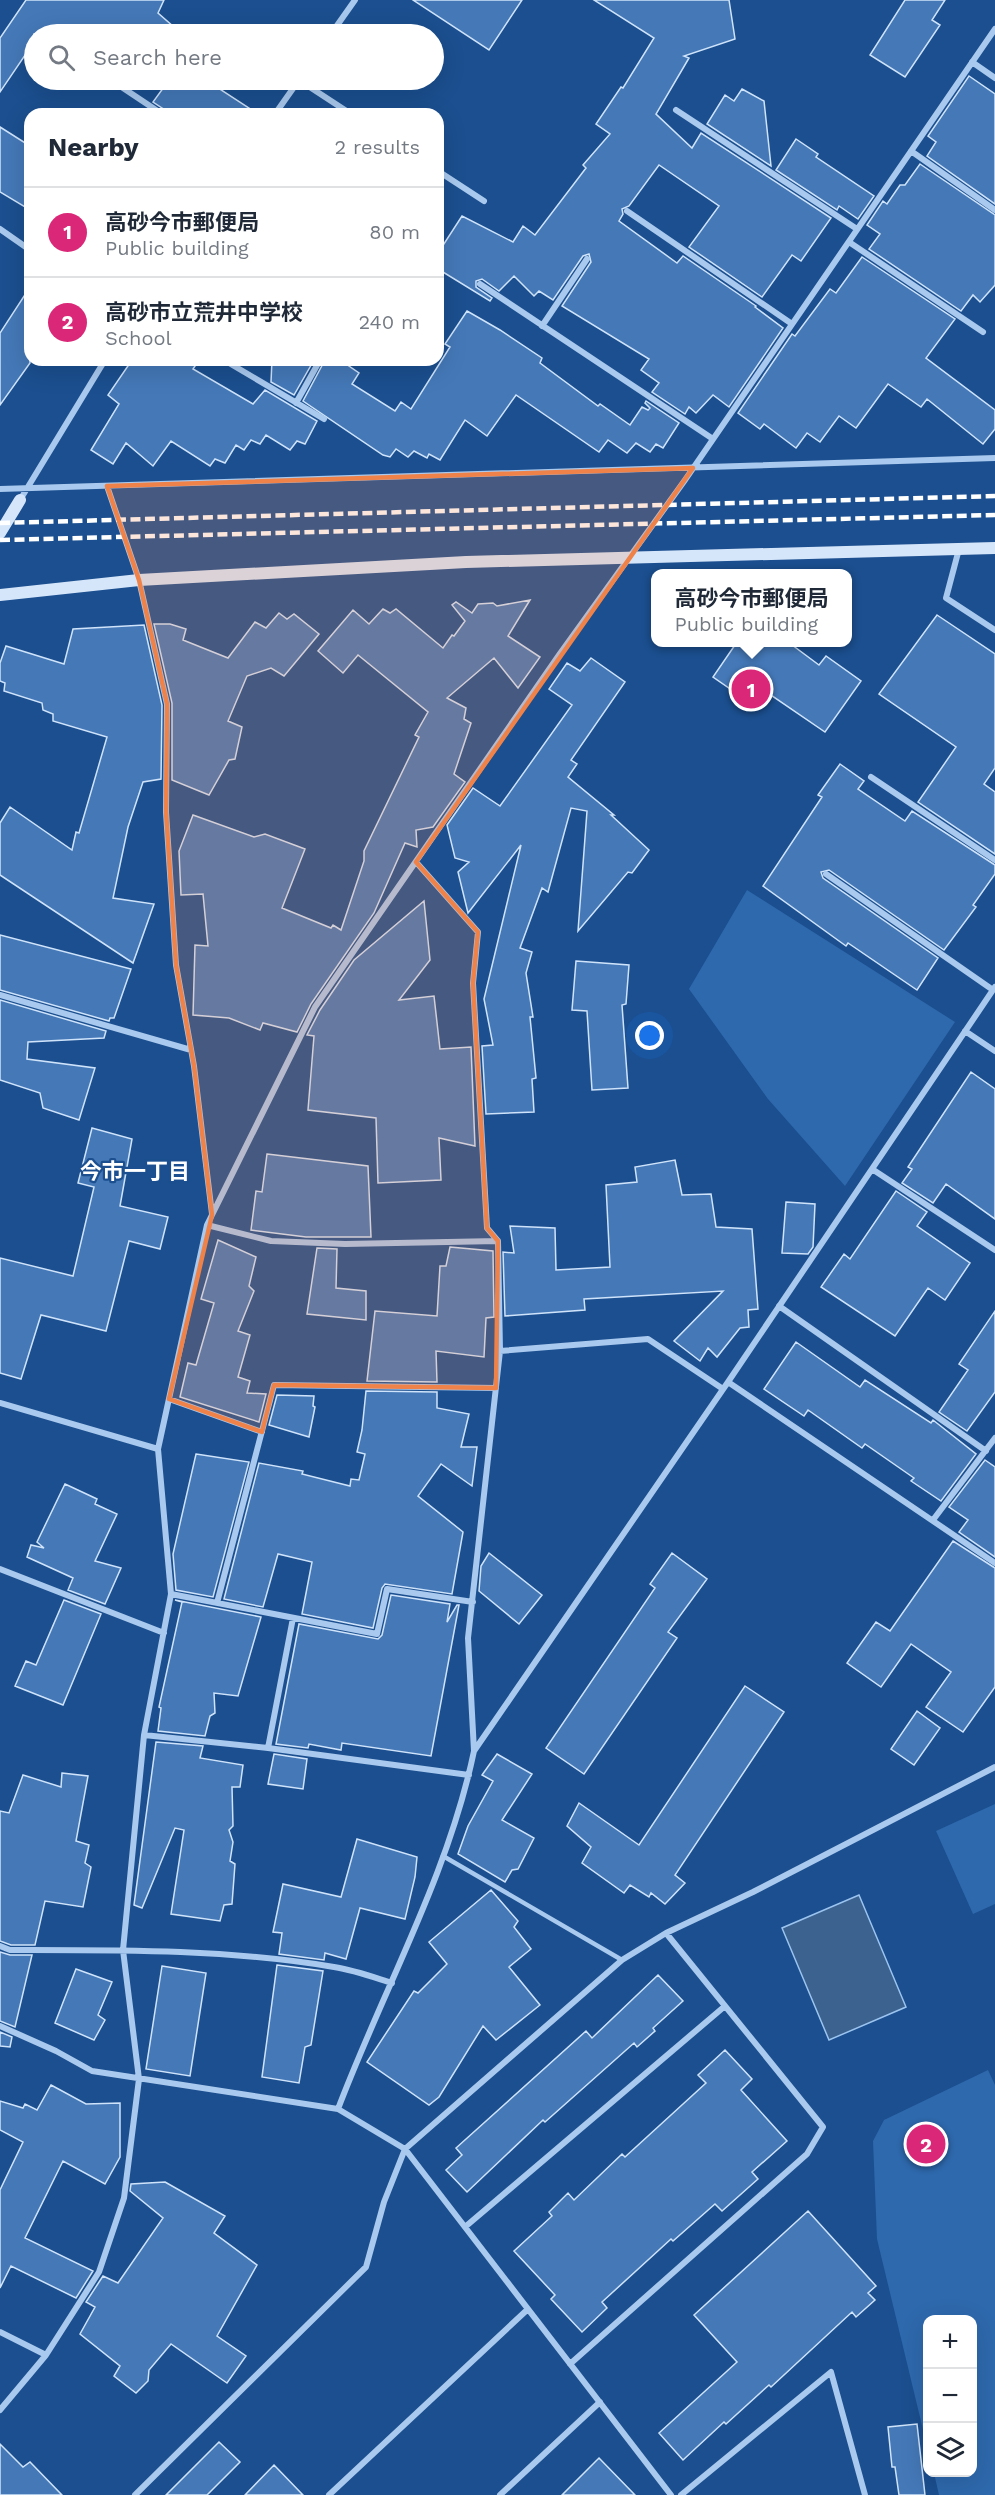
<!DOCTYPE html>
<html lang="en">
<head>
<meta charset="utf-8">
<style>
	:root { --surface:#fff; --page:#f6f6f7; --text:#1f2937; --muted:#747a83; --line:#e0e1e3; --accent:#db2777 }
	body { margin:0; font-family:"Work Sans","Noto Sans JP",sans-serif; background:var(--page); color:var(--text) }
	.controls { position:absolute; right:18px; bottom:18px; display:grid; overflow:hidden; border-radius:12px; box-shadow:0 6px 24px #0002 }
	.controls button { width:54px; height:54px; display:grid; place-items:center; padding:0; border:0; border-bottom:2px solid var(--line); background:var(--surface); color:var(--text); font:30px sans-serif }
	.you { position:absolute; left:650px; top:1036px; width:21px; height:21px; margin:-15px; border:4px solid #fff; border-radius:50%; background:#1a73e8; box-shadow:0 0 0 9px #1a73e833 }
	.badge { display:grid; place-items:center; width:39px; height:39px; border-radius:50%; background:var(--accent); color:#fff; font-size:20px; font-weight:700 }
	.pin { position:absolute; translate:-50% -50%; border:3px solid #fff; box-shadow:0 2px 6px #0006 }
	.popup { position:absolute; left:651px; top:569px; width:201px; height:78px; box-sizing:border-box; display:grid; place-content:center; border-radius:12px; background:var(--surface); filter:drop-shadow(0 2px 4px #0005); font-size:20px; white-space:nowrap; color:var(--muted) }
	.popup b { font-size:22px; color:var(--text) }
	.popup::after { content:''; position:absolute; left:50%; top:100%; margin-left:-12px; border:12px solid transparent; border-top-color:var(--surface) }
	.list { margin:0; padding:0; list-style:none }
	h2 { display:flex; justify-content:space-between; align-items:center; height:78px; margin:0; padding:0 24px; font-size:26px }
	h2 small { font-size:20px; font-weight:400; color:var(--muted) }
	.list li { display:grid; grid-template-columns:39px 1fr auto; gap:18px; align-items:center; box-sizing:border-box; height:90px; padding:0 24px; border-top:2px solid var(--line) }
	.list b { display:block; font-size:22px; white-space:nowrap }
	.list p { margin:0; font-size:20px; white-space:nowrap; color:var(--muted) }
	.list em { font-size:20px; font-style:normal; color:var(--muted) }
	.icon { flex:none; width:33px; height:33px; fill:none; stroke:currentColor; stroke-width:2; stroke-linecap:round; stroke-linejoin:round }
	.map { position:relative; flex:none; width:995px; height:2495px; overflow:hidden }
	.search { position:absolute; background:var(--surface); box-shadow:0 6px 24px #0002; left:24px; top:24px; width:420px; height:66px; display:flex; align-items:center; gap:15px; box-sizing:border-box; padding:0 21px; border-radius:33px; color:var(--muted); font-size:22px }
	.panel { position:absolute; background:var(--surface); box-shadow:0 6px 24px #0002; left:24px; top:108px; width:420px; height:258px; border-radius:18px }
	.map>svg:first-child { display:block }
	.green { fill:#2e69ad }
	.water { fill:#3c6290; stroke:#9cc4f0; stroke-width:1.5 }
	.building { fill:#4478b7; stroke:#cfe3fa; stroke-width:1.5 }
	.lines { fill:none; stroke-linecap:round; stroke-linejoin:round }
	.lane { stroke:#a9c9ee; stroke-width:4.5 }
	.street { stroke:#a9c9ee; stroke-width:6 }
	.secondary { stroke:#d6e6fa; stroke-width:12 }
	.rail { stroke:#fff; stroke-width:4.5; stroke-dasharray:10 4.5; stroke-linecap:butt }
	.marked { fill:#ee8249; fill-opacity:0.2; stroke:#ee8249; stroke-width:4.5; stroke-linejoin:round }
	.labels { text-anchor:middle; stroke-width:4.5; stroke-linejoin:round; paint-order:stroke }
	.neighbourhood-label { font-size:22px; font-weight:bold; fill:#fff; stroke:#1b4f8f }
</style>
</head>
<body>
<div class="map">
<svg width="995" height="2495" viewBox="0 0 995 2495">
	<rect width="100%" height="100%" fill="#1b4f8f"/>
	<path class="green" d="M747,890l208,132 -110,164 -77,-87 -79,-110z
		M995,1804v100l-22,10 -37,-83z
		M988,2070l7,15v410h-56l-5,-22 38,-1v-152h-44l-1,126 -50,-207 -4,-98 11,-21z"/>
	<path class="water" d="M859,1895l47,112 -77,33 -47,-112z"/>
	<path class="building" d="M26,0h138l-6,13 24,21h-148v8l-34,50v-54z
		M413,0h109l-33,50z
		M594,0h135l6,39 -51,17 5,2 -33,56 36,34 9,-15 130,85 -30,43 -9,-6 -30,42 -73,-50 30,-41 -60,-41 -30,41 -7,3 1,5 -4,7 58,42 6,-7 73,50 -1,1 28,21 -54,79 -16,-12 -17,18 -7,-6 -4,7 -33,-22 7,-9 -18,-13 8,-11 -87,-53 29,-44 -2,-8 -6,2 -30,44 -14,-9 -5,5 -20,-20 -15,15 -17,-12 -6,2v6l16,11 -2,3 -52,-32v-16l24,-37 51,26 10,-16 12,9 51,-67 -3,-3 27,-31 -14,-10 25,-37 2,1 31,-50z
		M905,0h40l-13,20 8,5 -35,52 -35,-22z
		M969,76l26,18v110l-68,-48 9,-14 -8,-6z
		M169,80h37l52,34h-91l-2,-4 -12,-8z
		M742,89l22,12 7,65 -64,-42 18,-29 9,6z
		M0,127l30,19v64l-30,-18z
		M796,139l22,15 -2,3 58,39 -16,23 -19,-13 -2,4 -61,-40z
		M920,164l75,51v70l-15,17 -7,-7 -12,16 -92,-62 11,-15 -13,-9 16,-24 4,3 13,-19h5z
		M862,257l93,62 -29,39 69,52v19l-12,15 -56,-45 -6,8 -33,-23 -32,44 -17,-12 -19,26 -13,-9 -11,15 -32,-24 -4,5 -22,-16 54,-79 3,2 35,-47 6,4z
		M30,287v76l-30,42v-72z
		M467,311l33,19 42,28 -2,5 58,43 2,-2 30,21 12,-18 6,3 2,-2 -5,-5 1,-2 33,22 -16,25 -7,-4 -6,8 -14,-9 -9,10 -19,-13 -9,12 -83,-57 -29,41 -22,-16 -25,40 -11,-6 -2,4 -13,-7 -6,6 -12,-8 -6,8 -7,-2 -80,-54 22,-41h15l19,13 -7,11 43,27 6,-9 10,7 39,-62 -5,-3z
		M132,360h67l-6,9 60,35 12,-14 52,31 -12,23 -8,-3 -7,9 -24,-15 -6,9 -9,-4 -7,10 -8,-5 -11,18 -10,-4 -5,7 -39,-25 -18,25 -27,-23 -13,21 -22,-14 28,-46 -11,-9z
		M272,360h42l-20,35 -23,-13z
		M530,600l-22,36 32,21 -22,31 -24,-30 -47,40 19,10 -2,11 7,4 -17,51 11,8 -32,45 -17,3 1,17 -12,-4 -31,70 -63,91 -14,28 -34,-9 -3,7 -31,-12 -36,-3 2,-70 13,1 -5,-52 -22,1 -2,-44 14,-36 61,22 11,-3 40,15 -23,59 49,20 2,-3 8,5 23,-69v-10l55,-114 -4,-2 13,-23 -70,-57 -15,18 -25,-22 35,-41 16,14 14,-15 7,4 6,-4 47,39 9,-13 2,1 11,-15 -13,-16 4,-3 16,11 6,-9 15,-1 4,3z
		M279,613l8,6 7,-5 25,20 -35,42 -13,-8 -24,8 -19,45 14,6 -7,32 -6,1 -20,35 -37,-15v-77l-18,-79h16l16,5 -3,11 45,18 27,-36 11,6z
		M937,615l58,39v114l-11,16 11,8v62l-77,-52 38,-55 -77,-53z
		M144,625l18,80 -1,74 -18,3 -15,45 -15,71 41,6 -21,59 -133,-88v-52l10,-16 62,43 4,-18 3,1 28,-96 -54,-16v-7l-10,-4 -1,-7 -38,-12 1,-8 -5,-2v-18l6,-17 58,18 9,-35z
		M737,642h51l31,23 7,-9 35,25 -36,51 -63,-43 -10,15 -39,-27z
		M591,658l34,24 -54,78 6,4 -9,13 46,38h-3l38,35 -17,23 -4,-1 -50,59 9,-120 -16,-3 -23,84 -6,-4 -22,60 12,4 -6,21 7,44h-3l6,61 -4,1 2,33 -48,2 -4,-68 11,-1 -9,-46 37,-154 -53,68 -10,-41 11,-10 -14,-4 -8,-33 26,-37 27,18 72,-101 -23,-16 18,-26 13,8z
		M840,764l24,17 -6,8 47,32 7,-10 83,54v9l-22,31 3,2 -32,43 -115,-80 -8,2 2,6 115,80 -21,32 -69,-47 -2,3 -83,-60 59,-89 -4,-2z
		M424,901l6,59 -31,40 35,-4 6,53 31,-2 4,99 -36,-8 2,42 -63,3 -2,-65 -68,-8 6,-74 -7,-1 13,-25 34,-50z
		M0,935l131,34 -17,49h-4l-1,3 -109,-31z
		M576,961l53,4 -3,39 -4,1 6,83 -36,2 -5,-79 -15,-1z
		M0,1000l106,31 -2,7 -76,4 -1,17 68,9 -16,52 -36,-12 -3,-15 -40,-13z
		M971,1072l24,17v130l-49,-35 -13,19 -31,-20 10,-14 -4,-2z
		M92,1128l40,11 -12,67 48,11 -8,32 -31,-8 -23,90 -65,-16 -20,64 -21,-6v-115l73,18 21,-89 -16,-4z
		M267,1154l101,12 3,71h-65l-55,-7 5,-39 6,1z
		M675,1160l7,35 29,-1 5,33 36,2 6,80 -10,1 1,17 -9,1 -23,29 -9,-9 -8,13 -26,-20 49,-50 -139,8 1,11 -80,6 -2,-64 11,1 -4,-27 45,2 1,42 54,-3 -4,-82 31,-3 -2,-15z
		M896,1191l31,21 -10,14 53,37 -25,37 -17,-12 -33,48 -74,-49 23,-33 6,5z
		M786,1202l29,2 -2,43 -5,7 -26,-1z
		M218,1240l38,17 -7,29 5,5 -16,40 12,4 -12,42 12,4 -3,12 19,1 -7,28 -79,-25 8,-34 8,2 18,-62 -13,-4z
		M450,1247l43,4 1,66 -8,1 -2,39 -48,-6 1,31 -70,-1 8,-70 62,5 3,-50h6z
		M317,1248l20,1 -1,39 30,3v29l-59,-6z
		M995,1311v81l-28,39 -28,-19 29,-42 -9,-6z
		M796,1342l64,45 5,-7 66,43 2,-3 43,34 -35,47 -30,-20 3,-3 -49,-34 -3,4 -54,-38 -4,6 -40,-27z
		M366,1391l71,1v16l32,6 -8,33h16l-5,39 -31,-22 -23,32 45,36 -11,62 -67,-10 -3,4 -9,40 -71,-14 10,-52 -34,-8 -15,53 -39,-8 35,-136 44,8 -1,3 48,12 1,-7 8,1 6,-26 -8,-2 5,-22z
		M277,1395l37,1 -1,10 2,1 -6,30 -40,-12z
		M196,1454l53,8 -36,135 -37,-7 -3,-36z
		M985,1460l10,7v90l-36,-25 9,-12 -19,-13z
		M65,1484l32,15 -2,5 22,10 -22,47 26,7 -16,36 -37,-14 5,-12 -46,-21 4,-12 13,3 -7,-6z
		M953,1541l42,27v119l-32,45 -37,-25 25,-35 -40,-28 -30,43 -34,-24 29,-41 14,9z
		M489,1553l53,42 -23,29 -40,-33 2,-25z
		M672,1553l35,26 -39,53 9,6 -93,136 -38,-26 109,-160 -5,-4z
		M391,1595l59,9 -3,18 10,-17h2l-28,151 -89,-13 -1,7 -32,-6 -1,4 -32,-4 23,-120 79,15 4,-4z
		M64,1600l37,14 -38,91 -48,-19 11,-25 10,4z
		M175,1600l86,17 -23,79 -24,-3 1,20 -5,3 -5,20 -47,-5 3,-23 -2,-1 23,-105z
		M745,1686l39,26 -109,163 10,8 -20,21 -14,-11 -2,4 -19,-12 -6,8 -42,-30 9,-16 -24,-21 12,-23 60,42z
		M917,1711l23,17 -26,37 -23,-16z
		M156,1742l47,4 -3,12 43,7 -3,22h-8l1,39 -4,4 4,12 -3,19 5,3 -3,40 -8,1 -4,16 -49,-7 13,-84 -9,-2 -33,80 -8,-3z
		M274,1754l33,5 -4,30 -35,-5z
		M497,1754l35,20 -30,46 32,18 -16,31 -6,1 -7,12 -47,-28 10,-28 25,-45 -11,-6z
		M62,1773l26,3 -12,65 13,4 -4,18 6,4 -8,40 -38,-6 -10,44h-24l-11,-4v-130l9,2 14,-38 38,12z
		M357,1839l60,18 -2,20 -10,42 -45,-11 -14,51 -21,-6 -1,7 -45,-6 3,-21 -9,-1 10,-48 58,13z
		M491,1890l27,31 -4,6 17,22 -22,18 31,38 -44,35 -13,-14 -44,71 -10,8 -62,-43 47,-71 4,2 29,-29 -18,-22z
		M0,1952l10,3h22l-17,72 -15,-6z
		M277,1965l46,6 -12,74 -6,2 -6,36 -37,-6z
		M162,1966l44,7 -16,103 -44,-7z
		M76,1969l36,13 -14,33 7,5 -11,20 -39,-17z
		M658,1975l25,26 -30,27 2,3 -18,16 -3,-4 -89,79 -2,-2 -76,72 -21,-22 16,-15 -6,-7 130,-117 6,7z
		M0,2032l12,5 -2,10 -10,-1z
		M725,2050l27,29 -11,11 46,51 -35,31 6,7 -36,32 -7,-7 -42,37 -2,-2 -69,63 5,6 -25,24 -31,-33 4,-4 -41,-44 38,-35 -3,-4 19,-19 6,7 48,-46 3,3 81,-74 -8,-8z
		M51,2085l35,19 34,-1v54l-15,27 -42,-23 -38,77 68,33 -17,27 -65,-32 -11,22v-98l23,-48 -23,-12v-29l23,7 2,-4 12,6z
		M165,2182l60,34 -11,17 43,32 -40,71 29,20 -19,27 -56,-39 -22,26 -1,11 -12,12 -22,-17 6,-10 -40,-32 15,-27 -9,-5 17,-26 15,7 45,-65 -33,-27 1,-7z
		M808,2211l68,75 -8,7 7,7 -19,17 -4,-5 -81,75 -2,-2 -43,39 -2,-2 -41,38 -24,-27 78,-71 -43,-47z
		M917,2424l8,71h-26l-4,-28h-3l-4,-40z
		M219,2442l21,20 -33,33h-41z
		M0,2444l23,23 7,-5 32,33h-62z
		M599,2458l36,37h-73z
		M274,2465l29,30h-58z"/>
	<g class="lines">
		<path class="lane" d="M443,1856l179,104"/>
		<path class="street" d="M331,34l24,-34
			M972,62l23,16
			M111,80l51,34
			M299,80l52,34
			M676,110l181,119
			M275,114l24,-34
			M911,151l84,59
			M438,171l46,30
			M627,211l165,113
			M0,229l30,21
			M849,242l134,90
			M480,284l233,155
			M542,326l45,-67
			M224,360l100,59
			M296,403l24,-43
			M107,486l32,94 28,124 -1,108 10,153 18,101 18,148
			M0,489l995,-31
			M20,500l85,-140
			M959,549l-13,49 49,32
			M871,777l124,83
			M416,862l62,70 -5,51 14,245 11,13 2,110 -32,287 6,113
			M826,874l167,116
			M0,995l191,55
			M965,1031l30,20
			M872,1169l123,81
			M207,1225l64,16 74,3 153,-3
			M779,1306l207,145
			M500,1351l148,-12 75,50
			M728,1382l267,181
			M169,1399l93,33
			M0,1403l158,46
			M933,1520l62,-82
			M0,1569l164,64
			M171,1594l206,40 10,-45 86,13
			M217,1603l57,-218 222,3
			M144,1735l124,13 201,27
			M268,1748l25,-130
			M0,1946l10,4c108,0 217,-1 324,17 20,3 39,10 58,16
			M0,2026l56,25 36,20 246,38 67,40 266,346
			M338,2109c45,-119 110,-233 136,-358l254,-369 267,-395
			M465,2227l260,-221
			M0,2332l46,23
			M570,2364l237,-210 16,-27 -157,-194
			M0,2410l46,-55 53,-83 25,-74 15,-119 -16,-129 21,-215 27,-141 -13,-145 49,-224 108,-218 244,-352 126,-175 310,-451
			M135,2495l231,-228 18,-65 21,-53 217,-189 44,-27 87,-41 242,-125
			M329,2495l199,-186
			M500,2495l100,-93
			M681,2495l150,-123 34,123"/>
		<path class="secondary" d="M0,533l20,-33
			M0,595l139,-15 327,-18 529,-14"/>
		<path class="rail" d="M0,523l995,-27
			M0,540l995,-25"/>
	</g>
	<path class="marked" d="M693,468l-277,394 62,70 -5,51 14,245 11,13 -2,147 -222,-3 -12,47 -93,-33 43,-184 -18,-149 -18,-101 -10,-153 1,-108 -28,-124 -32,-94z"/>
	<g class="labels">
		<g class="neighbourhood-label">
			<text x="135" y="1179">今市一丁目</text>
		</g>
	</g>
</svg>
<div class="controls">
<button>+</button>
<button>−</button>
<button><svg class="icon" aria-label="layers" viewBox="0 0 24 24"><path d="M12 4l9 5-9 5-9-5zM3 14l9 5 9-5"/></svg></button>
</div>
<div class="you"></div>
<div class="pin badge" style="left:751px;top:689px">1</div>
<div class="popup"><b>高砂今市郵便局</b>Public building</div>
<div class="pin badge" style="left:926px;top:2144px">2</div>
<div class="search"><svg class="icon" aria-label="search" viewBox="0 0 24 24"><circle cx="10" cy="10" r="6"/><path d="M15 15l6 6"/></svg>Search here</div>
<section class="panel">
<h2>Nearby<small>2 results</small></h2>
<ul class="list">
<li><span class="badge">1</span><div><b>高砂今市郵便局</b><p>Public building</p></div><em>80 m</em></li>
<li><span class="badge">2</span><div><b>高砂市立荒井中学校</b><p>School</p></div><em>240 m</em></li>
</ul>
</section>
</div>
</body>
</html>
